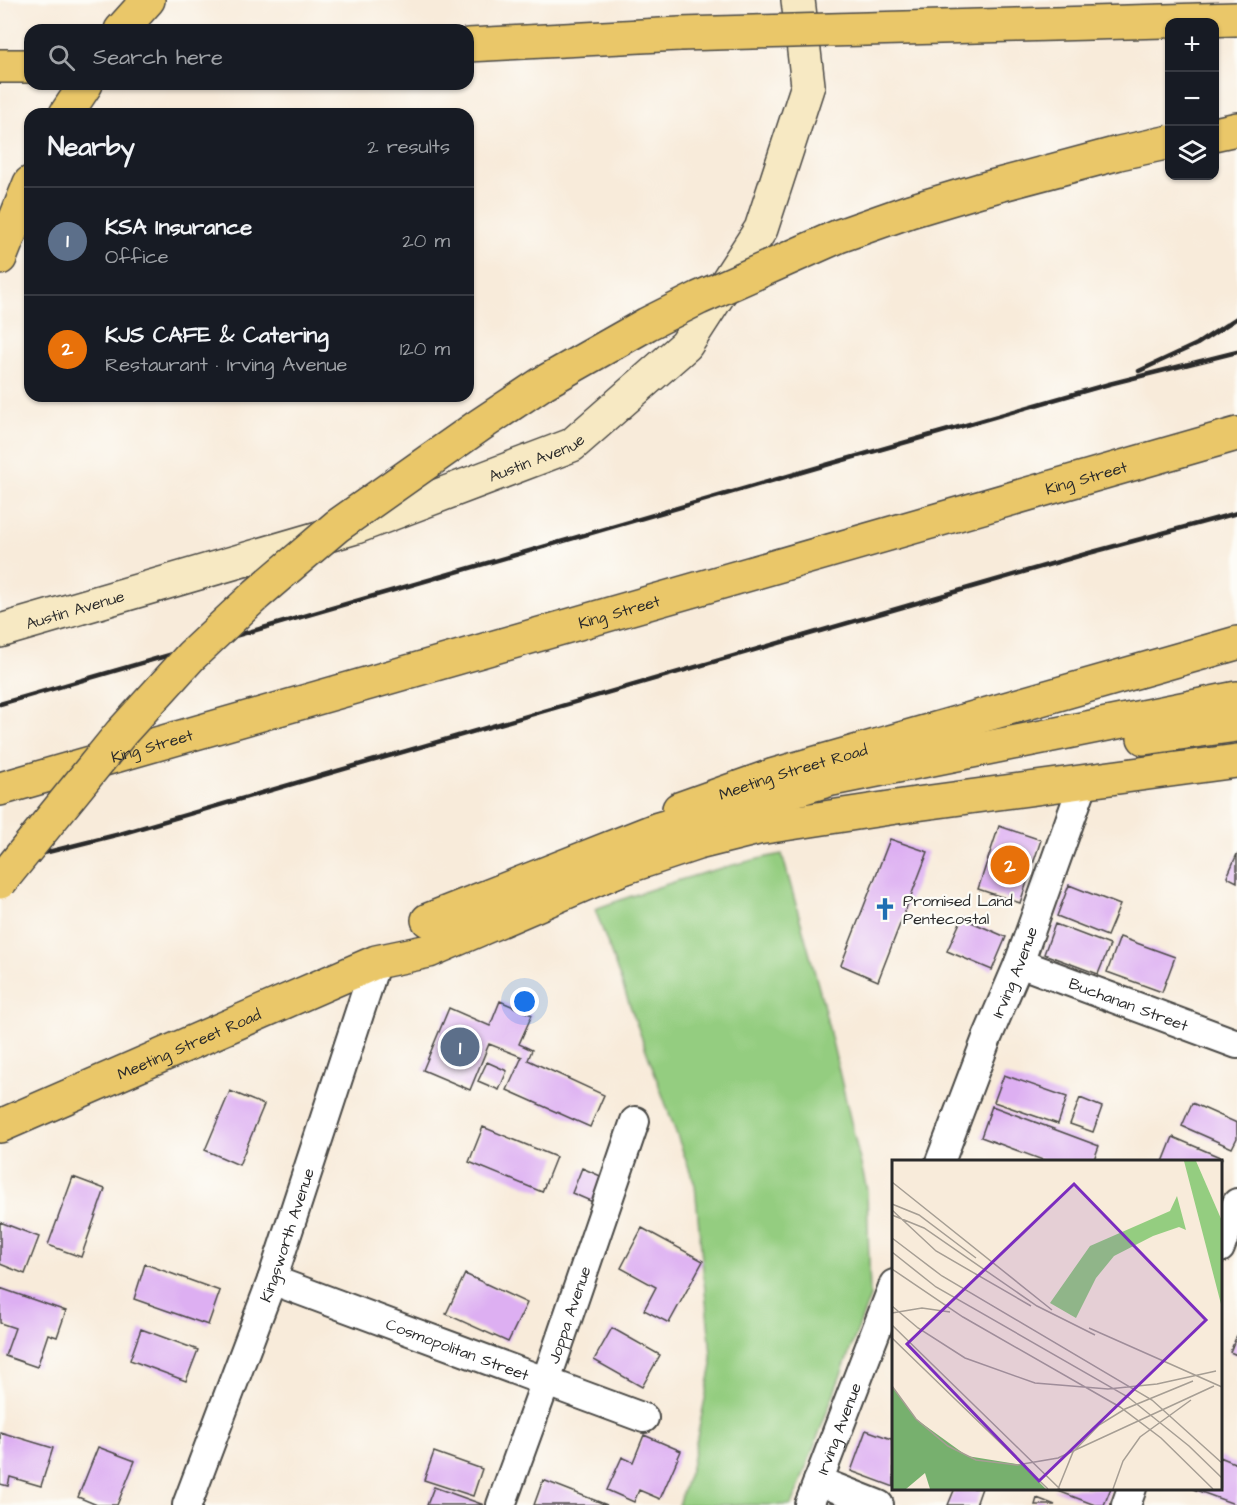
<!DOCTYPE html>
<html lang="en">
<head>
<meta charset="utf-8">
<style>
	:root { --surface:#171b24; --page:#242831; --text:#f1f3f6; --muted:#9ea1a6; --line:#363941; --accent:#8c9099 }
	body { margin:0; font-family:"Architects Daughter",sans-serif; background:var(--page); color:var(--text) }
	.controls { position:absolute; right:18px; top:18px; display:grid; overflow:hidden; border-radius:12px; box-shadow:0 2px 4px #0004 }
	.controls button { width:54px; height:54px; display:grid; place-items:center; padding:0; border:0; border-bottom:2px solid var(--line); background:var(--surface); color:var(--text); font:30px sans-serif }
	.you { position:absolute; left:525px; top:1002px; width:21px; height:21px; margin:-15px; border:4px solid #fff; border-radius:50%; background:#1a73e8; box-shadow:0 0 0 9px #1a73e833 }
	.badge { display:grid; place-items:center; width:39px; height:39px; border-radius:50%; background:var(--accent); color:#fff; font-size:20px; font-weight:700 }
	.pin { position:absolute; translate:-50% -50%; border:3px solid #fff; box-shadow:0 2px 6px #0006 }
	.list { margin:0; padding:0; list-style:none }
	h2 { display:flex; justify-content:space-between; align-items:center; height:78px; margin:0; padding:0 24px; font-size:26px }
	h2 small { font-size:20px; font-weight:400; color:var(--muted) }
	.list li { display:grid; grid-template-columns:39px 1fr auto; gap:18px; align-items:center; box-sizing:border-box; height:108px; padding:0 24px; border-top:2px solid var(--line) }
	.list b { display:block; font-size:22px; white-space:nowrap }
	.list p { margin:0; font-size:20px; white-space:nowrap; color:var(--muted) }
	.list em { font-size:20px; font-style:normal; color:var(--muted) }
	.icon { flex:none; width:33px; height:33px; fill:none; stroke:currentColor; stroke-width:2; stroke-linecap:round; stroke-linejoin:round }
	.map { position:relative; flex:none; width:1237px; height:1505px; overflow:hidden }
	.search { position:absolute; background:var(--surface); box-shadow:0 2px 4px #0004; left:24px; top:24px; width:450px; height:66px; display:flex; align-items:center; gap:15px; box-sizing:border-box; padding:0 21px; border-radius:18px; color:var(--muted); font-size:22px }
	.panel { position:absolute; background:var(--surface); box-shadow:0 2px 4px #0004; left:24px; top:108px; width:450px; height:294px; border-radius:18px }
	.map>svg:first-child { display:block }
	.green { fill:#94cd80; stroke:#607c56; stroke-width:1.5 }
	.building { fill:#ddaff2 }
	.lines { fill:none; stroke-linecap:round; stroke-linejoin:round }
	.street-casing { stroke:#4a4845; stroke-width:32 }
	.secondary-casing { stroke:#4a4845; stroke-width:36 }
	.primary-casing { stroke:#4a4845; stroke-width:36 }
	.highway-casing { stroke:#4a4845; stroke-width:36 }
	.street { stroke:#fff; stroke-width:28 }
	.secondary { stroke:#f7e9c3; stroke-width:33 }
	.primary { stroke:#eac769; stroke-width:33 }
	.highway { stroke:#eac769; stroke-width:33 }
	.rail { stroke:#2b2b2b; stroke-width:4.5 }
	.highway-bridge-casing { stroke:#4a4845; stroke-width:36; stroke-linecap:butt }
	.highway-bridge { stroke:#eac769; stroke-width:33 }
	.labels { text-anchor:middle; stroke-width:4.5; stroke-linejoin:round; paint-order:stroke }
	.street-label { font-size:16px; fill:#2b2b2b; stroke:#fdfcf7 }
	.poi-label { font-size:16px; fill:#2b2b2b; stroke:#fdfcf7; text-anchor:start }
	.inset-road { fill:none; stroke:#a69e94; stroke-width:1.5 }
	.view { fill:#7b2cbf; fill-opacity:0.15; stroke:#7b2cbf; stroke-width:3 }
	.inset-edge { fill:none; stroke:#2b2b2b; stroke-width:3 }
</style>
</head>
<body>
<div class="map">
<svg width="1237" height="1505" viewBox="0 0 1237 1505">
	<rect width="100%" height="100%" fill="#fdfcf7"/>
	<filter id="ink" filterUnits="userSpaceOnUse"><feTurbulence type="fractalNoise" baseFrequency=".0167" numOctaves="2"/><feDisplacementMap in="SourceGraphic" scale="12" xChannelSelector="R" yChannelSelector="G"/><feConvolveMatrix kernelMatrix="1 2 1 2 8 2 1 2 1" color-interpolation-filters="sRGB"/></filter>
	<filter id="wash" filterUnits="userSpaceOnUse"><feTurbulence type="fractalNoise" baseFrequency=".008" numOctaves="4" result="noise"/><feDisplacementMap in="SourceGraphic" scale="24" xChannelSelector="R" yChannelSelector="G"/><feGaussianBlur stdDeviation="1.35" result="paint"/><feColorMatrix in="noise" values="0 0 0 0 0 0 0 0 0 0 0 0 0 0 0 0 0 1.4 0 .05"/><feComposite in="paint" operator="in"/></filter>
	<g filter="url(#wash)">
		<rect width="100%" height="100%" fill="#f8ebda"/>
		<path class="green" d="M782,854l40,145 45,191 3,107 -78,208h-114l13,-38 21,-102 -17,-180 -100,-276c61,-22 123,-43 187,-55z"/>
		<g id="blocks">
			<path class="building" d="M999,826l42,14 -21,63 -42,-14z
				M890,839l38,13 -50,129 -37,-16z
				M1237,854v28l-10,-5z
				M1069,885l51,20 -13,31 -50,-20z
				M962,918l44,19 -14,33 -45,-19z
				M1055,924l55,21 -12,29 -54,-20z
				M1120,937l55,20 -13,35 -55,-20z
				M500,1001l32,14 -13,29 13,6 -4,10 76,35 -14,32 -83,-37 15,-33 -33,-13 -19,46 -47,-20 26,-62 41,18z
				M487,1062l20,9 -8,19 -21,-9z
				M1004,1075l63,22 -9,27 -64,-22z
				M230,1091l34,14 -25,60 -34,-15z
				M1080,1098l22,9 -9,25 -23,-8z
				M1192,1103l45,20v15l-5,10 -50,-22z
				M992,1106l107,40 -6,16h-45l-67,-25z
				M483,1127l73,30 -14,35 -73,-30z
				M1173,1137l49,21 -2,4h-57z
				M582,1168l23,10 -10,25 -23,-10z
				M73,1177l32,12 -24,68 -33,-12z
				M0,1222l39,15 -14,37 -25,-10z
				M642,1228l61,33 -34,62 -25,-13 12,-23 -35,-19z
				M145,1264l75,27 -12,34 -74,-26z
				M465,1274l62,29 -19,39 -62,-28z
				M0,1288l66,23 -9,26 -9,-3 -11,33 -32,-11 10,-28 -15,-5z
				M612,1328l48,27 -18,32 -48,-27z
				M141,1329l57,21 -12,31 -56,-21z
				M1237,1335v20l-7,-3z
				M866,1430l28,10v47l-43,-16z
				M0,1432l53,16 -12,38 -31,-9 -2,9 -8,-2z
				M644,1435l37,16 -21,48 -21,-9 -5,12 -27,-12 15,-33 11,5z
				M98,1447l37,14 -18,44h-20l-19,-8z
				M434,1452l48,17 -9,27 -49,-16z
				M1220,1457l17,7v41l-44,-16 27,-1z
				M543,1480l64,25h-73z
				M434,1487l50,18h-57z
				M955,1488h27l-6,17h-28z
				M1111,1488l-7,17h-9l-42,-16z
				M1037,1498l18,7h-20z"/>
		</g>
	</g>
	<g filter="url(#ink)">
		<use href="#blocks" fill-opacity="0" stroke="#4a4845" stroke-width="1.5"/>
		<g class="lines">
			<g class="street-casing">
				<g id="street">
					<path id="s1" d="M1019,963l218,81"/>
					<path id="s2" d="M940,1162l47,-124 32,-75 65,-182"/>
					<path d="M1220,1248l17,-45"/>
					<path id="s3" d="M272,1280l372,138"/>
					<path d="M818,1481l61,24"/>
					<path id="s4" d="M187,1505l85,-225 104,-318"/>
					<path id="s5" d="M501,1505l45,-124 89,-260"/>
					<path id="s6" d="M809,1505l85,-221"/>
					<path d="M1126,1505l6,-17"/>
				</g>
			</g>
			<g class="secondary-casing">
				<g id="secondary">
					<path id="s7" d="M0,631l356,-104 216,-82 114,-100 75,-116 47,-144 -10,-85"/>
				</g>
			</g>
			<g class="primary-casing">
				<g id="primary">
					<path id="s8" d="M0,789l1237,-355"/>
					<path id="s9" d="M679,809l95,-34 463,-132"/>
					<path id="s10" d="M0,1126l376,-164 53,-11 191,-82 78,-26 60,-15 158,-24 321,-43"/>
				</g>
			</g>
			<g class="highway-casing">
				<path id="highway" d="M121,30l27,-30
					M468,45l212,-11
					M0,66h30
					M66,114l20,-30
					M1214,134l23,-5
					M0,258l30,-75
					M1144,738l93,-13
					M586,883l93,-38
					M428,920l230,-91 174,-50 405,-81"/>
			</g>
			<use href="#street" class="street"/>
			<use href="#secondary" class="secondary"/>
			<use href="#primary" class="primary"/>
			<use href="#highway" class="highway"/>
			<path class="rail" d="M1139,371l58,-27 40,-26
				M0,704l833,-241 276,-79 128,-32
				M0,864l120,-30 969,-281 148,-40"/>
			<g class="highway-bridge-casing">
				<path id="highway-bridge" d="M680,34l557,-15
					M0,882l121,-149 70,-77 66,-62 80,-68 143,-101 63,-42 104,-59 52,-26 140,-62 71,-25 70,-21 139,-37 51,-11"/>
			</g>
			<use href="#highway-bridge" class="highway-bridge"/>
		</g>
	</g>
	<defs>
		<g id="church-bare" transform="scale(1.8)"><path d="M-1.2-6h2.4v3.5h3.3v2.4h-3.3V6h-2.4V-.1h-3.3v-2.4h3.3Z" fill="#1f6fb2" stroke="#fdfcf7" stroke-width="2.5" paint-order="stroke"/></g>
	</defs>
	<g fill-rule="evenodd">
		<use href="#church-bare" x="885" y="909"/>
	</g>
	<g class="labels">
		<g class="street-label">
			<text dy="6" stroke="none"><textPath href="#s7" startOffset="564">Austin Avenue</textPath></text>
			<text dy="6" stroke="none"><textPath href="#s8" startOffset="1130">King Street</textPath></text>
			<text dy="6" stroke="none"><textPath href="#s7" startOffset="78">Austin Avenue</textPath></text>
			<text dy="6" stroke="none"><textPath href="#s8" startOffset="644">King Street</textPath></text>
			<text dy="6" stroke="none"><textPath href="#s8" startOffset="158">King Street</textPath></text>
			<text dy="6" stroke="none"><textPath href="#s9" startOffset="120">Meeting Street Road</textPath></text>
			<text dy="6" stroke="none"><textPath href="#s2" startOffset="204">Irving Avenue</textPath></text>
			<text dy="6" stroke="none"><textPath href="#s1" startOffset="117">Buchanan Street</textPath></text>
			<text dy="6" stroke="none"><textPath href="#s10" startOffset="206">Meeting Street Road</textPath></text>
			<text dy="6" stroke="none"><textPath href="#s4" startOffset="288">Kingsworth Avenue</textPath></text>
			<text dy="6" stroke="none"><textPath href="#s5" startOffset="202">Joppa Avenue</textPath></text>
			<text dy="6" stroke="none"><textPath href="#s3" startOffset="198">Cosmopolitan Street</textPath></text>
			<text dy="6" stroke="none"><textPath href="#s6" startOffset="82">Irving Avenue</textPath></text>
		</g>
		<g class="poi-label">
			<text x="903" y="906">Promised Land<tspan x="903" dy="18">Pentecostal</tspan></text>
		</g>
	</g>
	<g transform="translate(892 1160)">
		<rect width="330" height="330" fill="#f8ebda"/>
		<path d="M292,1h12l26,60v87zM285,36l9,34 -7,-3 -26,9 -39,20 -18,22 -20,40 -26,-15 40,-57 80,-35z" fill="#94cd80"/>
		<path d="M0,226l24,33 51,37 55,9 24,24h-116l-5,-16 -19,16h-14z" fill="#77b06e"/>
		<path class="inset-road" d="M0,22l160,128M0,44l27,11 57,43M0,50l44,41 95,55M0,55l32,13 113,78 58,29M0,78l50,38 210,124 70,63M0,92l44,35 192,110 61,49 33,32M0,109l71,48 157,90 41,31 52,51M0,146l26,22 47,30 70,25 73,6 49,-5 59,-13M0,153l30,-5 28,4M0,165l168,164M197,168l133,59M0,178l156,151M0,226l24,33 32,27 28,14 41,5 41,-7 156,-72M166,329l15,-37 26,-27 26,-16 68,-28M221,329l10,-28 17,-24 51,-37"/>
		<path class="view" d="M182,24l132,136 -167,161 -132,-137z"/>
		<rect width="330" height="330" class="inset-edge"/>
	</g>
</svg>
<div class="controls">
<button>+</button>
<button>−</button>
<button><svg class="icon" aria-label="layers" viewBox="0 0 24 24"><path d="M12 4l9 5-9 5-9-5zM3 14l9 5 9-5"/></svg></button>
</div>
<div class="you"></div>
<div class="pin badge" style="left:460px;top:1047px;background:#5c6f8a">1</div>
<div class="pin badge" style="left:1010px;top:865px;background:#e8710a">2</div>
<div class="search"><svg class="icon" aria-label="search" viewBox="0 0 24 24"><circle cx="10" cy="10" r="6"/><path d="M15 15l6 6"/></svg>Search here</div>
<section class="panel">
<h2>Nearby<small>2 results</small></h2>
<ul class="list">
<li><span class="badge" style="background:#5c6f8a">1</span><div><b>KSA Insurance</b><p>Office</p></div><em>20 m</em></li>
<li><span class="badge" style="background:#e8710a">2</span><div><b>KJS CAFE &amp; Catering</b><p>Restaurant · Irving Avenue</p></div><em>120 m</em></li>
</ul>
</section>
</div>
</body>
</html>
